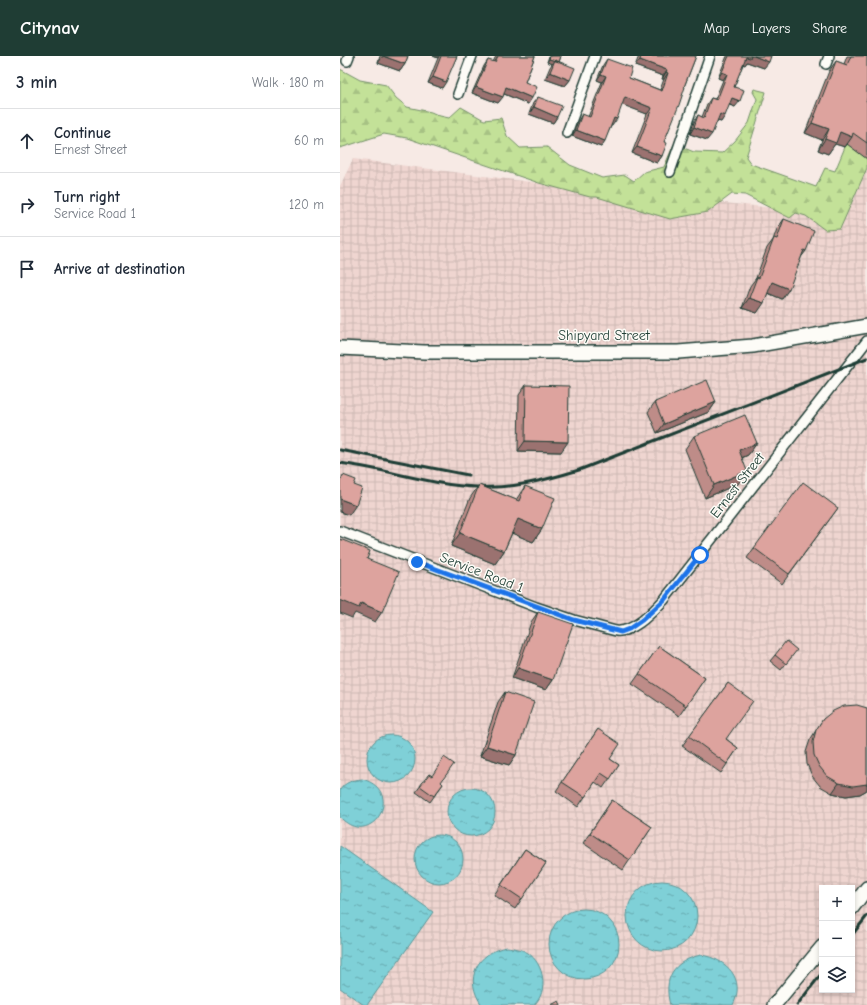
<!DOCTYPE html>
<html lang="en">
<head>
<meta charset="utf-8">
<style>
	:root { --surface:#fff; --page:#f2f2f3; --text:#1f2937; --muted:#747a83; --line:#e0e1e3; --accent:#1f3d34 }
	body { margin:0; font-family:"Comic Neue",sans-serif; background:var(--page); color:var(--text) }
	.controls { position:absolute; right:12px; bottom:12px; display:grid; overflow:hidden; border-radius:0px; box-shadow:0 2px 6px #0003 }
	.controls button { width:36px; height:36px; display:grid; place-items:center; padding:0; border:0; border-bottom:1px solid var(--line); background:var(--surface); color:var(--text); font:20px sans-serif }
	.stop { position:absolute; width:12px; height:12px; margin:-9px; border:3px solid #1a73e8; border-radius:50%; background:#fff }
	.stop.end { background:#1a73e8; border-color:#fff; box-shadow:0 1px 4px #0008 }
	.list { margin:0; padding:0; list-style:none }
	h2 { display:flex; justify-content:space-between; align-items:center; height:52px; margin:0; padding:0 16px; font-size:17px }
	h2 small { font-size:13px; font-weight:400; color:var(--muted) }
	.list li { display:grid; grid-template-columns:26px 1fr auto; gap:12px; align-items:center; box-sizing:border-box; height:64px; padding:0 16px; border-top:1px solid var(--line) }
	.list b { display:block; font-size:15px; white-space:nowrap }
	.list p { margin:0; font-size:13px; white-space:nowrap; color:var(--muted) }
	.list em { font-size:13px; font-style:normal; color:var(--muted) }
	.icon { flex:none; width:22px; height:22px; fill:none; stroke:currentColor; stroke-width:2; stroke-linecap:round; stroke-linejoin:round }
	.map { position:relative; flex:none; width:527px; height:949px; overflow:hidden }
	header { display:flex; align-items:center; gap:24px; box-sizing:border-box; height:56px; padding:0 20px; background:var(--accent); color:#fff }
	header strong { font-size:19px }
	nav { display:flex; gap:22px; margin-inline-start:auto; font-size:14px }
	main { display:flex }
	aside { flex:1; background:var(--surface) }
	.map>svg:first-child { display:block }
	.industrial { fill:url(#industrial-grid); fill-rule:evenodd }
	.forest { fill:url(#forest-firs); stroke:#718f66 }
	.water { fill:url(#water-ripples); stroke:#599596 }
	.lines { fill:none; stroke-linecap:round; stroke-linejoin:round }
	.street-casing { stroke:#1f3d34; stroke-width:12 }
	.secondary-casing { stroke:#1f3d34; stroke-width:16 }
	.street { stroke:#fdfcf7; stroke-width:9 }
	.secondary { stroke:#fdfcf7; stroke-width:13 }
	.rail { stroke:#1f3d34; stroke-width:3 }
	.wall { fill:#be8c88; stroke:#1f3d34 }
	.shaded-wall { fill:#9b726f; stroke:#1f3d34 }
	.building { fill:#dda39e; stroke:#1f3d34 }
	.route { stroke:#1a73e8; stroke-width:5 }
	.labels { text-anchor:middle; stroke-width:3; stroke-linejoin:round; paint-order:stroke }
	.street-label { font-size:14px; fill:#1f3d34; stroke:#fdfcf7 }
</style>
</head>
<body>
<header>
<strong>Citynav</strong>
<nav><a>Map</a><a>Layers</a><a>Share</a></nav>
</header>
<main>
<aside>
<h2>3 min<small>Walk · 180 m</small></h2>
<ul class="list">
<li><svg class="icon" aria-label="ahead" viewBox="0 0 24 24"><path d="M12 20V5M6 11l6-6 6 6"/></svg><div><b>Continue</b><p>Ernest Street</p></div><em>60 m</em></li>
<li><svg class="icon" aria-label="right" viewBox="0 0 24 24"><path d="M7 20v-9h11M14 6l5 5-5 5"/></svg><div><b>Turn right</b><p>Service Road 1</p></div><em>120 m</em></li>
<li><svg class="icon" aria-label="arrive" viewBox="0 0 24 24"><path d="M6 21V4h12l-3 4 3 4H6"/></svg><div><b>Arrive at destination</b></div></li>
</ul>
</aside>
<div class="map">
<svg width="527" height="949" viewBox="0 0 527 949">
	<defs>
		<pattern id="industrial-grid" width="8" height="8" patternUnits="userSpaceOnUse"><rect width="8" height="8" fill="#efd5d0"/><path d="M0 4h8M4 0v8" fill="none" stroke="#ccb8b3"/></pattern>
		<pattern id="forest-firs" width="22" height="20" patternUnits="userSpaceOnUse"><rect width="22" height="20" fill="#c3e198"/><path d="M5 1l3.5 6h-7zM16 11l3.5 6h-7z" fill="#a7c284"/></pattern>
		<pattern id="water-ripples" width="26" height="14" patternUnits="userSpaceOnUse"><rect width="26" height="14" fill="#7fd0d7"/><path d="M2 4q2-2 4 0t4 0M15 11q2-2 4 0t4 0" fill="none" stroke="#67aaaf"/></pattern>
	</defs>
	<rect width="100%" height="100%" fill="#f7eae5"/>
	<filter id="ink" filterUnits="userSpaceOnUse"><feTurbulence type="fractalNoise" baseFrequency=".025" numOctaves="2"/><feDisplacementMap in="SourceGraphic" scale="8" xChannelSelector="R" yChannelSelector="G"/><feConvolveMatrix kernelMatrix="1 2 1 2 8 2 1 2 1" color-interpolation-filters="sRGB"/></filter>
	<g filter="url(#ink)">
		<path class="industrial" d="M527,70v879h-527v-819l13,-27 232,30 239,24zM482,832h30v102h-30z"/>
		<path class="forest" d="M0,13l20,11 26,5 10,13 11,9 24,5 9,4 9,2 12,-11 23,13 17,-2 6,18 13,12 27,-1 23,18 32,13 23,-3 9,6 10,-9 20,-5 10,-23 20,8 28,1 13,-12 14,-18 8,-24 -4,-7 1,-3 12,3 -20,65 5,7 65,23 9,-19 10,3 10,-24 16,-18 6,26v13l-27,61 -15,1 -19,-14 -10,-3 -6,5 -45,-23 -13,-1 -24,18 -38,7 -73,-22h-7l-51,-14 -132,-45 -23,-4 -44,14z"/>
		<path class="water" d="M27 703a24 24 0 1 1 48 0a24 24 0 1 1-48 0Z
			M22,723c45,12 9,72 -22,38v-27c5,-8 13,-10 22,-11z
			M107 756a24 24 0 1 1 48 0a24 24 0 1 1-48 0Z
			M75 803a24 24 0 1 1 48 0a24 24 0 1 1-48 0Z
			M0,790l93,66 -66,93h-3l-24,-17z
			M287 860a35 35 0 1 1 70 0a35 35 0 1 1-70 0Z
			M209 888a35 35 0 1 1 70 0a35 35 0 1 1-70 0Z
			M167,891c7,1 15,2 21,6 16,11 21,38 6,52h-52c-19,-26 -5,-53 25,-58z
			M361,899c26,4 45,24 32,50h-63c-7,-27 3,-44 31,-50z"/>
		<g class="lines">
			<g class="street-casing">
				<path id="street" d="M7,5l2,-5
					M486,8l3,-8
					M118,38l14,-38
					M227,77l28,-77
					M330,116l40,-116
					M0,475l196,76 38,13 42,11c18,2 37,-20 48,-31l203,-259"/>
			</g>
			<g class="secondary-casing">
				<path id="secondary" d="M0,292l84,4h254l75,-6 114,-20
					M512,852l15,-20
					M434,949l48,-58"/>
			</g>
			<use href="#street" class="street"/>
			<use href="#secondary" class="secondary"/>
			<path class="rail" d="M0,394l128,25
				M0,407c13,2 26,4 39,7 33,7 65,16 99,17 34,2 68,-7 101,-17l288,-112
				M512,879l15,-19
				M457,949l25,-32"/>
		</g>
		<path class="wall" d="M40,0h28l-3,8 -5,7 -22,-8z
			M93,0h24l-15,32 -14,-5 10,-25z
			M156,0h39l-10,26 3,22 -24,-10 -6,9 -26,-10 12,-27 4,-6 5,2z
			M209,0h12l-2,6 11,18 -5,6 -20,-7 5,-12 2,-3 -5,-2z
			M299,0h57l-12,31 -20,55 -2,14 -5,7 -25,-10 15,-39 -25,-10 -21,43 -29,-11 6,-15 4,-7 6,3 14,-35 -5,-2 6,-15 4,-6 22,19 31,12 4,-11h-2l1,-3 -28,-10z
			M387,0h44l-7,12 -17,-6 -2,3 -2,-1 -9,23 1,20 -6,-2 -8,17 -4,-1 -10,19 -17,-6 4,-12 4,-7 4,2 5,-13 4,-6 4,1 8,-19 -5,-2z
			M507,0h20l-1,45 1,1v57l-20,-15 -2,3 -10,-3 -7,10 -10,-4 4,-10 -17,-7 24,-62 7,-10 8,3z
			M198,41l19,20 -4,6 -24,-9 4,-11z
			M444,163l17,39 -19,41 -14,-6 -11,20 -15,-5 8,-22 6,-8 11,-30 6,-8 4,-11z
			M186,329l35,67 -43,-1 1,-56z
			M315,346h61l-7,10 -52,21 -9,-21z
			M354,380l63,7 -9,12 -6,3 -4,26 -33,14 -20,-49z
			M139,429l37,15 9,-14 17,43 -9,13 -21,-9 -8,18 -9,13 -44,-18 19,-48z
			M498,452l-56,76 -35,-26 7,-10z
			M198,556l15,68 -7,10 -34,-12 19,-56z
			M319,590l46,32 -26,38 -47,-32z
			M435,599l17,1 -11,14 -11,-9z
			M388,627l-2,56 12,9 -17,25 -39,-27z
			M165,636l11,63 -7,10 -29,-9 18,-54z
			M527,652v82l-7,4 -14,2 -14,-3 -12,-7 -8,-10 -5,-12 -1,-12 4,-12 13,-21z
			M258,673l12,30 9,6 -16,23 -8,-6 -17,25 -22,-16z
			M89,718l14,10 -13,18 -14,-10z
			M272,744l40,27 -29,43 -40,-27z
			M185,793l21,14 -31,46 -21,-14z"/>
		<path class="shaded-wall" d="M43,0l22,8 -5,7 -22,-8z
			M93,0h6l-1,2z
			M410,0h4l15,6 -5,6 -17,-6 -2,3 -4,-2 5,-6z
			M209,3l5,1 -2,4 -5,-2z
			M300,4l27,10 -4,6 -28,-10z
			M210,16l20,8 -5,6 -20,-7z
			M326,16l2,1 -4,6h-2z
			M382,16l5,2 -4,6 -5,-2z
			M261,18l5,2 -4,6 -5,-2z
			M93,21l13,5 -4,6 -14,-5z
			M136,31l27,10 -5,6 -26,-10z
			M166,31l26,11 -4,6 -26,-11z
			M285,41l27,11 -5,6 -27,-10z
			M392,42l8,3 -5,6 -7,-3z
			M194,51l23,10 -4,6 -24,-9z
			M380,58l5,2 -4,6 -6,-2z
			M274,62l3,1 -5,7 -2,-1z
			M472,67l17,6 -7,11 -17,-7z
			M354,71l18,7 -5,6 -17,-6z
			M236,74l29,11 -4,6 -29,-11z
			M500,76l12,5 -7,10 -10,-3 -7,10 -10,-4 7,-11z
			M297,91l25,9 -5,7 -25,-10z
			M464,194l2,1 -7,9z
			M432,226l17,7 -7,10 -17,-7z
			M409,242l15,5 -7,10 -15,-5z
			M376,346l-7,10 -52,21 7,-9z
			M185,385l43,1 -7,10 -43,-1z
			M417,387l-9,12 -18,8 9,-13z
			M407,415l-9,13 -33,14 9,-13z
			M0,443l16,6 -7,10 -9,-3z
			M178,463l24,10 -9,13 -24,-10z
			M120,477l44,18 -9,13 -44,-18z
			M0,544l21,3 21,9 -7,10 -20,-9 -3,5 -12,-5z
			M178,612l35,12 -7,10 -34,-12z
			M147,690l29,9 -7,10 -29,-9z
			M499,727l28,1v6l-7,4 -14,2 -14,-3z"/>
		<path class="building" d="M43,0h25l-3,8z
			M101,0h16l-11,26 -13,-5z
			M158,0h37l-10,26 12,5 -5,11 -26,-11 -3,10 -27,-10 12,-27 7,2z
			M210,0h11l-2,6 -10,-3z
			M301,0h55l-12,31h1l-6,18 -15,37 3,1 -5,13 -25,-9 15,-39 -27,-11 -8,22 -3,-1 -9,23 -29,-11 6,-16 8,3 16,-41 -5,-2 6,-15 25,9 -3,10 33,13 6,-18 -2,-1 1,-2 -27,-10z
			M389,0h22l-1,2 -4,-1 -12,30 10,3 -4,11 -8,-3 -7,18 -5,-2 -8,20 -18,-7 4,-12 6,3 7,-20 6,2 10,-26 -5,-2z
			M414,0h17l-2,6z
			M511,0h16v42l-1,3 1,1v41l-14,-10 -1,4 -12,-5 -4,11 -11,-4 4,-10 -17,-6 24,-62 11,4z
			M215,4l20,8 -5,12 -20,-8z
			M198,41l24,9 -5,11 -23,-10z
			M444,163l30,12 -8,20 -2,-1 -15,39 -17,-7 -8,21 -15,-5 8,-21 2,1 15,-40 3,1z
			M367,324l9,22 -52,22 -9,-22z
			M186,329l43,1 -1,56 -43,-1z
			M405,359l12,28 -18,7 8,21 -33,14 -20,-49z
			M3,419l13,5 -2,5 8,3 -6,17 -16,-6v-19h1z
			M463,426l35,26 -49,66 -35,-26z
			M139,429l40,16 6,-15 30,12 -13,31 -24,-10 -14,32 -44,-18z
			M0,483l30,12 -3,8 32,13 -17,40 -21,-9 -2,5 -19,-8z
			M198,556l35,12 -20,56 -35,-12z
			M446,585l11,9 -11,14 -11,-9z
			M319,590l46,32 -19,28 -47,-32z
			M388,627l25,18 -27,38 12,9 -11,16 -38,-28z
			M165,636l29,10 -18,53 -29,-9z
			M517,649l10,3v76l-14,2 -14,-3 -12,-7 -8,-10 -5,-11 -1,-13 3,-12 7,-11 10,-8 11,-5z
			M258,673l22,15 -10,15 9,6 -9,14 -9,-6 -16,24 -23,-15z
			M104,701l10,7 -13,18 2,2 -9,12 -14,-10 9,-12 3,2z
			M272,744l40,27 -22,33 -40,-27z
			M185,793l21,14 -24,36 -21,-14z
			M219,945l2,4h-10z"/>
	</g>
	<g class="lines" filter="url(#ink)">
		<path class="route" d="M77,506l157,58 47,12 8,-3 13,-9 22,-20 36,-45"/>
	</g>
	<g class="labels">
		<g class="street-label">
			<text x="264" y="284">Shipyard Street</text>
			<text transform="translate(397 429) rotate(-52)" y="5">Ernest Street</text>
			<text transform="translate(142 516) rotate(21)" y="5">Service Road 1</text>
		</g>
	</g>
</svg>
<div class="controls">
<button>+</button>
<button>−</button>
<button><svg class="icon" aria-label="layers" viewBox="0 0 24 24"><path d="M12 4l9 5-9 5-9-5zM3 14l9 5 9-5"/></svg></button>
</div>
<div class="stop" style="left:360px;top:499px"></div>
<div class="stop end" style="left:77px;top:506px"></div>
</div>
</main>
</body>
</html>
